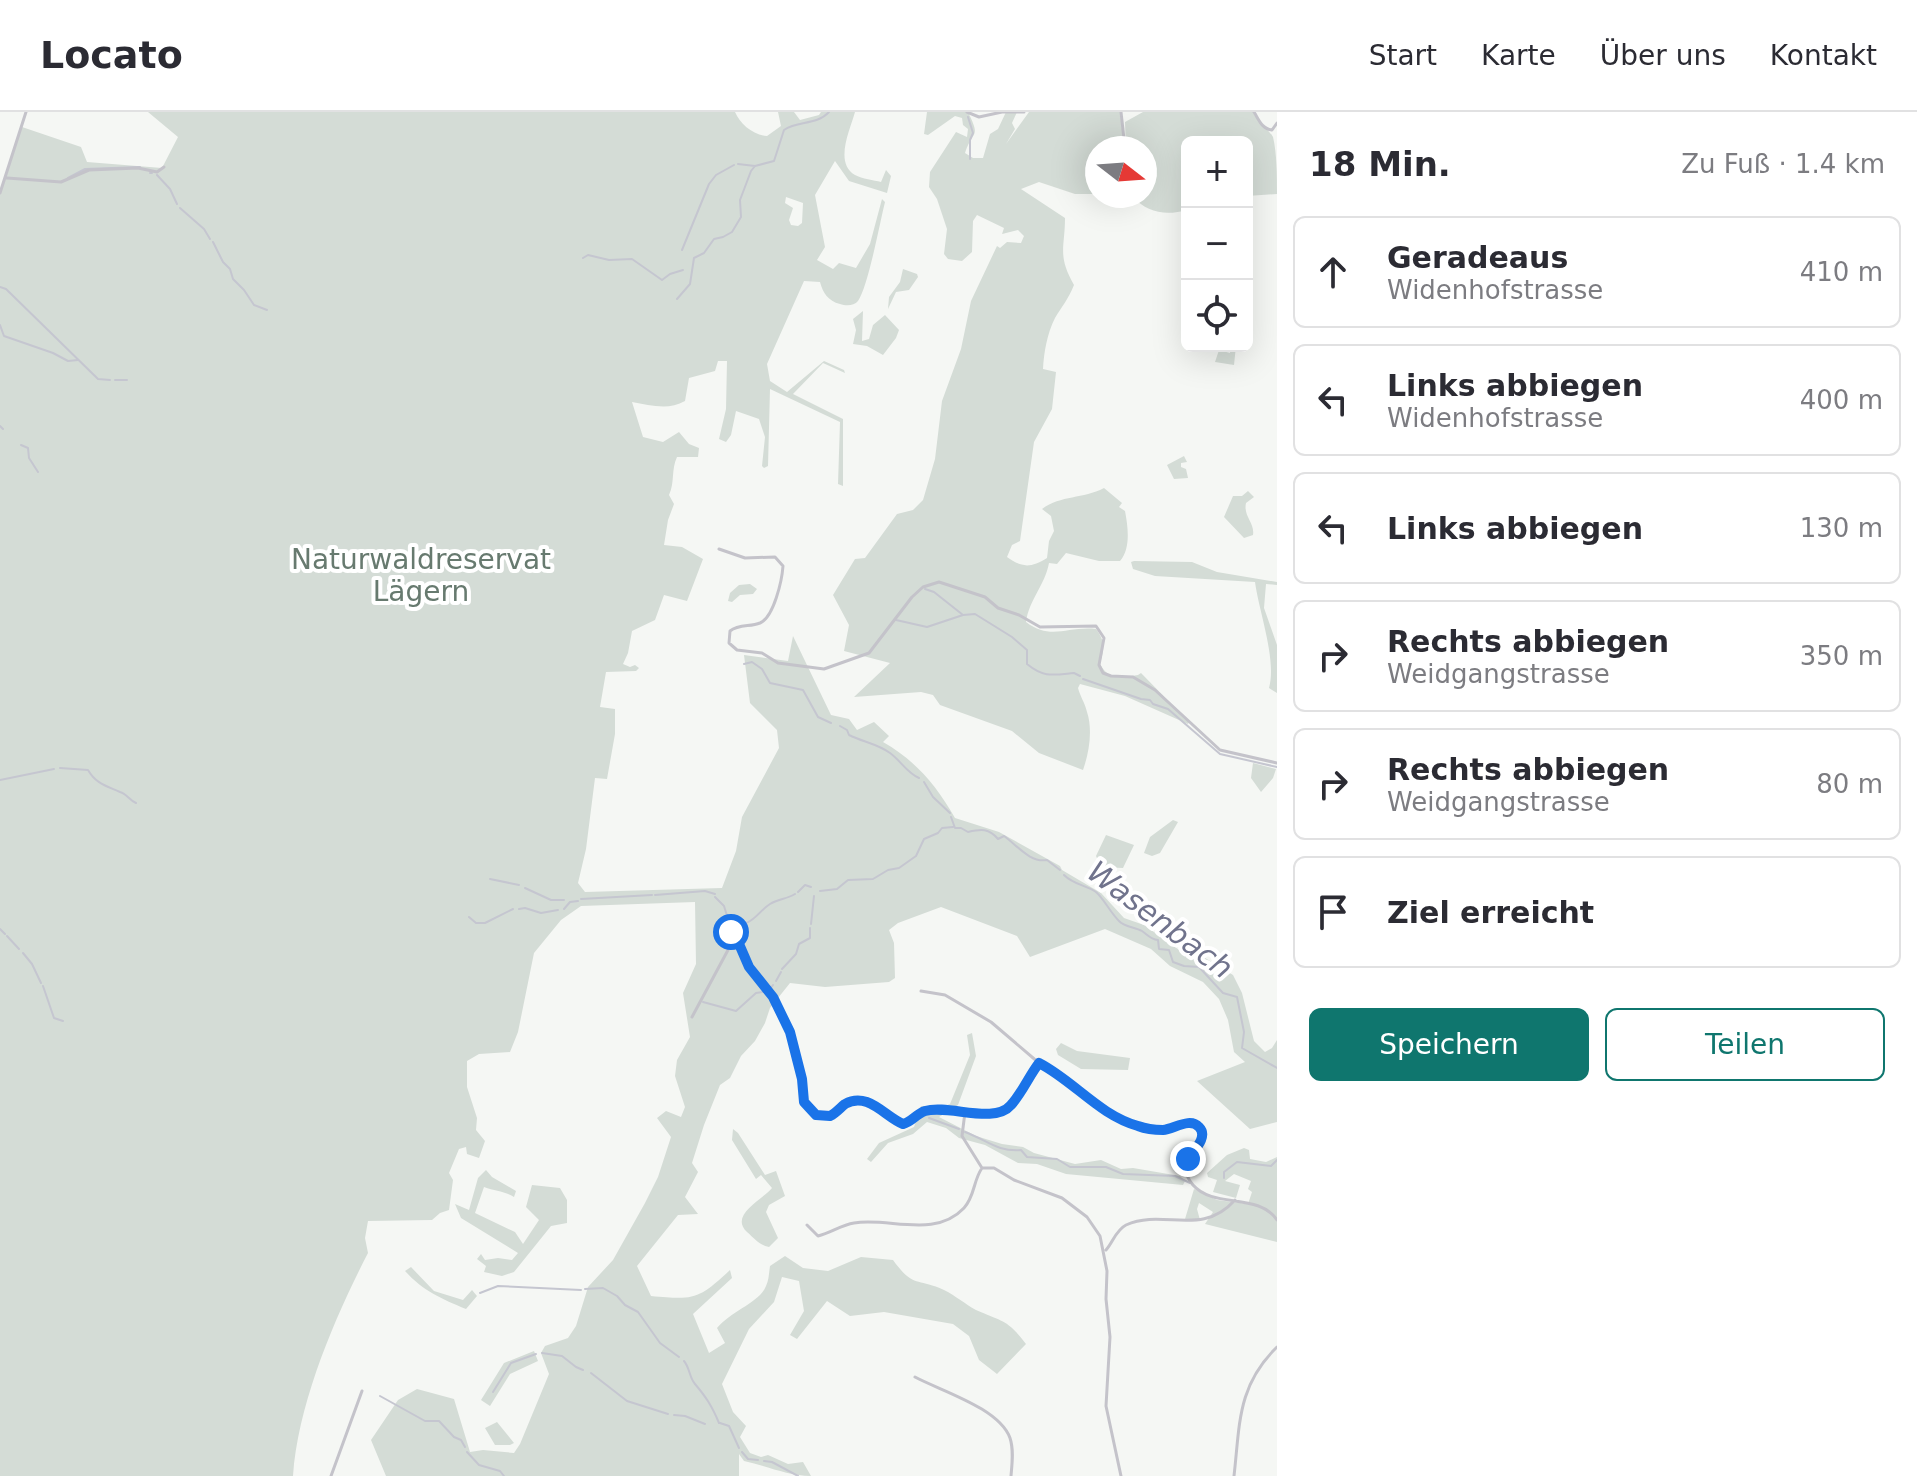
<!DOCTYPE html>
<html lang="de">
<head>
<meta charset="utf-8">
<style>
	:root { --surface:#fff; --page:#f2f2f3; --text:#2b2b33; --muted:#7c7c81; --line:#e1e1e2; --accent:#0f766e }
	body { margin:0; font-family:"DejaVu Sans",sans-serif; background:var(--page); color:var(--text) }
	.controls { position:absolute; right:24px; top:24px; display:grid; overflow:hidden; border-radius:12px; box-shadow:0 8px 32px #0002 }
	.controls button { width:72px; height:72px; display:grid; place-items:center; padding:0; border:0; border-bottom:2px solid var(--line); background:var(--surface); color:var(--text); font:40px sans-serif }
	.compass { position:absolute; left:1085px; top:24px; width:72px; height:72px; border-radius:50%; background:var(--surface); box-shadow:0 8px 32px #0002; rotate:107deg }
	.stop { position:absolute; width:24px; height:24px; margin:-18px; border:6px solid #1a73e8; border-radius:50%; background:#fff }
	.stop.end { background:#1a73e8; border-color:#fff; box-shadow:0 2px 8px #0008 }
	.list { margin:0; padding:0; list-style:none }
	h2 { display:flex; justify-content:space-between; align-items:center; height:104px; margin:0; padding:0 32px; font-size:34px }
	h2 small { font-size:26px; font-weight:400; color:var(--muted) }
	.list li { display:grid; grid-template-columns:52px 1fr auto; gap:24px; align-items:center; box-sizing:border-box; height:112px; margin:0 16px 16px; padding:0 16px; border:2px solid var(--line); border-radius:12px }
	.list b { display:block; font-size:30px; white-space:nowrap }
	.list p { margin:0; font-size:26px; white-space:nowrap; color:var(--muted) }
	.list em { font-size:26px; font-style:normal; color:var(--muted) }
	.actions { display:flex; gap:16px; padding:24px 32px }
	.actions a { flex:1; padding:18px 0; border:2px solid var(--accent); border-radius:12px; text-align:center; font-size:28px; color:var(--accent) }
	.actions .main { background:var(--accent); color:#fff }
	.icon { flex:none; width:44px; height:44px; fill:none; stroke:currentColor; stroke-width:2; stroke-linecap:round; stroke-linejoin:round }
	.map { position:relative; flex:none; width:1277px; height:1364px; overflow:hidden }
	header { display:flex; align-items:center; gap:48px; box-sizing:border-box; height:112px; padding:0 40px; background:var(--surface); border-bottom:2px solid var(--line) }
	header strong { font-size:38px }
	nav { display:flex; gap:44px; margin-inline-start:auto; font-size:28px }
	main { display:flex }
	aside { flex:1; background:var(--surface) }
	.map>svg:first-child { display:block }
	.green { fill:#d4dcd6; fill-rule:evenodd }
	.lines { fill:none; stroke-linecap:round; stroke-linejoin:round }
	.stream { stroke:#c5c6d0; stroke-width:2 }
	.minor { stroke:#c4c3ca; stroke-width:3 }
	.route { stroke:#1a73e8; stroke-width:10 }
	.labels { text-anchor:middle; stroke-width:8; stroke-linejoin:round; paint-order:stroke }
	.park-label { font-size:28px; fill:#677a6f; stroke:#fff }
	.water-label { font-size:30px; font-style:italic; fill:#70738c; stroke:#fff }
</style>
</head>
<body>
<header>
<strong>Locato</strong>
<nav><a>Start</a><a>Karte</a><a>Über uns</a><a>Kontakt</a></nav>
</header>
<main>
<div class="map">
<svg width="1277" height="1364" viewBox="0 0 1277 1364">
	<rect width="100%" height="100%" fill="#f5f7f4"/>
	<path class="green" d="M148,0h587c5,12 18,23 32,24l14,-10 -3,-14h16l6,8 19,-5 2,-3h34c-5,18 -21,51 0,63 7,4 19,5 26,7l5,-12 5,6 -4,17 -38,-12 -14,-20 -20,34 10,52 -8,13 16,9 6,-6 17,5 14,-24 12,-45 3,3c-5,20 -17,85 -27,99 -4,5 -12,5 -18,3 -12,-3 -17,-11 -20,-22l-16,-1 -37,83 3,17 17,11 37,-31 20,9 1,3 -22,-10 -30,31 50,25v67l-5,-2 2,-62 -70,-33 -2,77 -4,2 -2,-2 3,-29 -6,-18 -23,-8 -5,24 -5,7 -7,-3 7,-30 1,-48h-9l-3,10 -26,7 -4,23c-17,10 -35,4 -53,1l11,35 20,5 16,-10 10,12 10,4 -1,9h-21c-6,13 -2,25 -8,38l5,9 -6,16 -4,25 18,2 21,12 -16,42 -23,-6 -9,25 -23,11 -4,22 -5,11 7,3 5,-2 4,3 -3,3 -30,1 -6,35 15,2v25l-8,45 -12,-1 -9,71 -8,34 7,9 137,-4 14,-37 6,-34 37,-69 -2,-18 -27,-27 -6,-48 44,6 5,-25 38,79 18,4 8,11 17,-8 15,14 -6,6c33,19 53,43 72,76l44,14 61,34 2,4 39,23 23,25 20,7 38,27 15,1 36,22 9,18 12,48 11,11 7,-4 5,-8v82l-27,7 -53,-48 48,-19 -11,-10 -6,-32 -9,-21 -16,-17 -33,-16 -19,-17 -46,-20 -75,28 -13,-21 -76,-29 -43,16 -9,7 5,13 1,35 -6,4 -64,5 -35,-4 -20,25 -5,15 -10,18 -14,15 -11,22 -10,7 -16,40 -12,38 6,9 -13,25 13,17 -20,1 -41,51 14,30c43,4 47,4 79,-26l2,8 -39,36 16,39 16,-10 -8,-15c14,-17 43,-26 49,-42 3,-6 3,-14 4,-20l15,-10 18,12 25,3 33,-14 32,3c21,29 23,17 51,30 12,6 21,14 32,20 27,12 31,9 50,34l-29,30 -18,-14 -10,-24 -16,-12 -69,-12 -34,4 -23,-15 -30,38 -7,-4 14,-24 -5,-30 -17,-4 -8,25 -25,27 -27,55 11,28 13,14 -6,11 10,16 11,4 7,-2 20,9 15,-2 8,14c-23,0 -44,-10 -67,-15l-5,-7v22h-353l-15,-36 27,-40 19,-11 37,10 16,53 13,-2 31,3 6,-9 29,-70 -8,-21 4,-7 23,-8 8,-12 12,-39 25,-27 32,-57 13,-26 13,-40 -14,-19 9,-7 15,6 4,-10 -10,-31 2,-16 13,-23 -7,-44 13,-29 -1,-62 -114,4 -20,14 -27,33 -16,79 -8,20 -31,2 -12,7v26l10,31 -1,12 9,11 -6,17 -12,-4 -1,-7 -7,2 -10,24 4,7 -4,30 -9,3 -8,7 -64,1 -3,17 3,15c-33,64 -70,150 -75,223h-293v-1283l22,-66 59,20 6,15 75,6 16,-31zM786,85l17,6 -1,20 -4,3 -7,-1 -2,-5 4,-12 -8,-5z
		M927,0h41c13,27 5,17 -3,41l8,5h10l7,-24 8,-5 8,-17h11l-5,11 3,6 -9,15 23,-32h91l4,36h-27v46h-22l-36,-12 -18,7 44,29c0,30 -8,37 9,67 -6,15 -12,21 -19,33 -8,16 -11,34 -12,51l13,3 -4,37 -18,33 -14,99 -8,4 -5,12c15,11 24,11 40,1l2,-17 5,-10 -3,-15 -9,-7c19,-14 41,-10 62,-21l18,15 -3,4 6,4c3,16 6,37 -5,50h-21l-33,-8 -9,11 -8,-1c-4,22 -20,37 -23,59 25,19 41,4 70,7 10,13 8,20 4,35 9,17 21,14 38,11l3,-2 48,49 -1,2 -63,-28 -45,-12 -2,4c2,8 7,15 9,24 6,18 2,41 -4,58l-44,-17 -27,-22 -72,-26 -7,-10 -12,-3 -67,5 36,-34 -46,-12 5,-26 -16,-30 22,-36 10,-1 32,-44 16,-4 10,-10 12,-41 7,-58 19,-52 10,-48 26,-55 3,2 7,-6 14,1 3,-7 -6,-6 -16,4 2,-6 -27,-13 -4,6 -1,31 -10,9 -14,-2 -4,-5 3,-25 -10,-30 -8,-12 1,-15 26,-40 11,5 1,-8 -5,-4 -1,-7 -7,-2 -27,19 -4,-1z
		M1143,0h110c5,10 16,18 20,25 4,17 4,39 4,57l-30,2v-54h-60v68c-21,6 -40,3 -55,-14h13v-48h-19l-1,-26z
		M903,157l14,5 1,3 -9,13 -13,2 -8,17 1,-12 11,-15z
		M863,199l-1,30 7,-2 4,-14 12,-10 14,15 -3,8 -13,17 -16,-9 -14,-2 3,-14 -3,-11z
		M1231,234h5l-2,19 -19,-3 4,-12 11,3z
		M1184,344l3,6 -6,1v4l5,2 2,9 -14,1 -7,-14z
		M1248,379l6,6 -8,6c-3,13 9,20 7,32l-9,3 -20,-21 9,-21h9z
		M1134,449l58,1 25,10 60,10v3l-11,-1 -2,24 13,37v48l-8,-5c8,-28 -10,-76 -14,-106l-100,-6 -22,-7 -2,-7z
		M750,472l7,5 -4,5 -13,1 -8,7 -4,-1 2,-8 9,-8z
		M1253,651l23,6 -3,9 -12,14 -10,-14z
		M1173,708l5,2 -18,31 -8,3 -8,-3 6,-16z
		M1106,723l28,10 -11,23 -22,-1 -5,-11z
		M972,921l4,23 -18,49 -19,12 37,19 26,8 21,3 11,6 41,11 26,-4 20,9 12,-1 47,8 5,5 -2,4 -117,-11 -29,-10 -19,-1 -33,-18 -26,-7 -13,-10 -19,-6 -14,12 -25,9 -17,19 -4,-3 12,-16 35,-16 7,-21 20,1 9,-3 20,-49 -3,-20z
		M1061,931l16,8 53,7 -2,12 -47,-1 -23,-14 -2,-6z
		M733,1017l5,4 27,42 11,-4 9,25 -16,9 -3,7 12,26 -9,9c-10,-2 -14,-8 -22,-15 -18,-17 15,-32 25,-44l-11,-13 -5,4 -24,-39z
		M1244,1036l5,2 1,9 16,3 11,-5v85l-72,-18 8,-12 -14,-9 -2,6 3,11 -15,-1 9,-30 23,11 31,4 4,-12 -4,-3 3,-8 -17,-7 -9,7 15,4 -4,13 -23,-6 4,-12 -9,-3 -1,-4 20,-18z
		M486,1058l6,7 24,14 -2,6c-10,-6 -19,-6 -30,-10l-9,26 40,19 8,12 16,-24 -13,-13 6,-22 28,3 7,12v23l-16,3 -37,46 -12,4 -18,-4 2,-6 -9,-7 4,-5 4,6 13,-2 14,2 6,-7 -57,-35 -6,-14 14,6 9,-32z
		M411,1155l23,24 29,9 9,-10 5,6 -11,13c-24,-10 -43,-18 -61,-38z
		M534,1239l4,10 -28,13 -20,32 -9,-6 23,-37z
		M497,1310l17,21 -4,2h-15l-10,-17z"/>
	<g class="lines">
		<path class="stream" d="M968,5l5,16 -3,7v19
			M738,52l17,2
			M150,61h2
			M157,63l13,14 7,15
			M68,66l17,-9 55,-2
			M180,96l24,21 6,10
			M213,130l10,20 7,7 3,10 11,11 10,15 13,5
			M682,138l27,-66 7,-9 18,-10
			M583,146l5,-3 21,5 23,-1 30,21 8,-6 13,-4
			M0,175l6,2 92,90 12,1
			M677,187l13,-15 4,-26 10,-5 10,-14 9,-2 9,-5 9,-15 -1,-17 11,-29 4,-5 19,-5 10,-31c14,-10 32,-4 45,-18
			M0,213l4,11 49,17 15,8 10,-1
			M115,268h12
			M0,314l3,3
			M21,333l7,3 1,10 9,14
			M925,477l9,3 29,23
			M896,508l31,7 36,-12 12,-1 37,23 15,13v14c17,14 26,11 47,9l6,3
			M744,552l8,-2 10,7 8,14 33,7 15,27 13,6
			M1083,567l58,20 9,1 3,4 15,5 52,45 57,13
			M840,614l7,4 2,5c14,7 29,9 41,18 11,8 17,20 29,25
			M60,656l28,2c8,14 19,16 32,22 7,2 9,8 16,11
			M0,668l54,-11
			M924,670l9,15 17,16
			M951,705l4,11h6l7,4c13,-3 21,-4 30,7l6,-3c14,10 26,27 43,24l13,10
			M1064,763c10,10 22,10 32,17 8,7 14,20 23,29 5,6 16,6 23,10 6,4 8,8 16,9l1,9 10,1 4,12 11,4 15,1 24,26 14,4 7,35 -2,16 35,20
			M490,767l29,6
			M525,776l26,12h13
			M820,779l17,-2 11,-9 25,-1 15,-9 11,-2 17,-12 8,-17 14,-6 4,-5 11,-1
			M798,780l7,-7 6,2
			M655,783l50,-4 10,3
			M715,785l9,9 4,13
			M581,787l71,-4
			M519,797l6,-1 16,5 17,-3
			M564,797l6,-7 8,-1
			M469,805l7,6h9l28,-14
			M731,809c20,9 25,-8 39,-17 8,-5 17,-5 25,-10
			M811,812l3,-28
			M0,817l5,5
			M7,824l12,13
			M23,841l9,11 9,19
			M782,857l14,-15 3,-10 11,-6v-10
			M776,869l5,-9
			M43,874l11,32 9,3
			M770,877l3,-4
			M703,890l33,9 20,-18 12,-2
			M929,1006l30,11
			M965,1020c22,8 32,20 56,18l6,7 30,2 13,8h36l17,7 52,2 15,7
			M1224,1066v-6l13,-10 34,4 6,-6
			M585,1177l18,-1 14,8 8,9 13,7 22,31 19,14
			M480,1181l18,-7 83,4
			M542,1241l20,3 14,11 7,3
			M684,1249c6,7 5,16 11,23 11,13 17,22 24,39
			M591,1261l36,28 41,13
			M493,1280l18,-29 25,-9
			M380,1284l45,25h14l15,16 7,3 4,7
			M674,1303l11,1 20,8
			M720,1311l9,3 10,22
			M467,1340l12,13 21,6 4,5
			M742,1340l6,7 10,1
			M764,1349l8,1 26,14"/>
		<path class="minor" d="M967,0l12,5 23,-5h22
			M1121,0l4,36
			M1254,0c5,8 8,17 18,18l5,-7
			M7,66l54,4 28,-12 49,-2 19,4 7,-5
			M0,81l26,-81
			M719,437l26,9 30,-1 8,9c-1,14 -9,51 -23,57 -10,4 -21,1 -30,8l-1,12 8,7 25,3 16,10 46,6 45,-16 43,-56 11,-10 16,-5 46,15 13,11 21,7 21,12 56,-1 8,12 -5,27 4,8 8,3 22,1 22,13 65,60 57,13
			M732,820l15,33 26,32 17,35 15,72 11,11 10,2c9,-3 14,-11 23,-14 22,-9 37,15 54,21l23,-13 39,1 -3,24 20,32
			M921,879l24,4 46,27 48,41 19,11 34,28 38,21 31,7 26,-7 9,2c19,20 -26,34 -3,60 21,24 65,7 84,35
			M692,905l36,-67 1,-15 3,-3
			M965,1000l22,2 21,-5 31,-46
			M982,1056h12l20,12 48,18 25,19 13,19 7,35 -1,28 4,38 -4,69 15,70
			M807,1113l11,11c13,-3 23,-11 36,-13 35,-6 81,16 110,-15 11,-12 9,-27 18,-40
			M1106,1138c7,-8 10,-20 20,-25 38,-17 75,13 109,-25
			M915,1265c26,14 84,31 95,61 4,12 2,26 1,38
			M331,1364l31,-85
			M1234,1364c6,-52 3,-90 43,-129"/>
	</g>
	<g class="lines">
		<path class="route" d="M731,820l5,5 13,30 24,30 17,35 12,47 2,23 12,13 14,1c6,-3 10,-8 15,-12 23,-13 40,13 58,20 9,-2 13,-10 22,-13 24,-7 69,14 86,-6 11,-12 18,-29 28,-42 35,18 60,52 99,63 8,3 17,4 25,4 11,-1 27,-13 36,-3 10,10 -6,24 -11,32"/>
	</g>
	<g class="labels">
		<g class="park-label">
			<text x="421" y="457">Naturwaldreservat<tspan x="421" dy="32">Lägern</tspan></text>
		</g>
		<g class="water-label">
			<text transform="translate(1160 808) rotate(37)" y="10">Wasenbach</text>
		</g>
	</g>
</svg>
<div class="controls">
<button>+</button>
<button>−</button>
<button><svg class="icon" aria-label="locate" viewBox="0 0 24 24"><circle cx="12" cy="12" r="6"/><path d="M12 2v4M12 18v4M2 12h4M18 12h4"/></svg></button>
</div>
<svg class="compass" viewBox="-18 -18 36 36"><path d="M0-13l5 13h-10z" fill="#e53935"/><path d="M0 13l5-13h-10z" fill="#7c7c81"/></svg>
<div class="stop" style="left:731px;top:820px"></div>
<div class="stop end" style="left:1188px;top:1047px"></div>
</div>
<aside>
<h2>18 Min.<small>Zu Fuß · 1.4 km</small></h2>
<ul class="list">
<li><svg class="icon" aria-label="ahead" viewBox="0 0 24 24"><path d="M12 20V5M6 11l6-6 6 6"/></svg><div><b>Geradeaus</b><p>Widenhofstrasse</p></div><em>410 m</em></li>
<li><svg class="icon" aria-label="left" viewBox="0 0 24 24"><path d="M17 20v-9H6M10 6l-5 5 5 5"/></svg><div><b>Links abbiegen</b><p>Widenhofstrasse</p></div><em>400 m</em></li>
<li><svg class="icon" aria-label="left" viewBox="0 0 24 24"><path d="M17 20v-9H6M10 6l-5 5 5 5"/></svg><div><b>Links abbiegen</b></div><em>130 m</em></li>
<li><svg class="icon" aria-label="right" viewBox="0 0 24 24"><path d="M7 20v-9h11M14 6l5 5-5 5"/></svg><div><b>Rechts abbiegen</b><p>Weidgangstrasse</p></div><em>350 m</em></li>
<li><svg class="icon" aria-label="right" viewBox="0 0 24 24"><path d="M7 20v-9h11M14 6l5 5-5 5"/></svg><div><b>Rechts abbiegen</b><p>Weidgangstrasse</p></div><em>80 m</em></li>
<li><svg class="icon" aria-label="arrive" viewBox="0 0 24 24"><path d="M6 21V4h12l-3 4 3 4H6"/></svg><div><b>Ziel erreicht</b></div></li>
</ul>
<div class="actions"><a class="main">Speichern</a><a>Teilen</a></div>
</aside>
</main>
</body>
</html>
